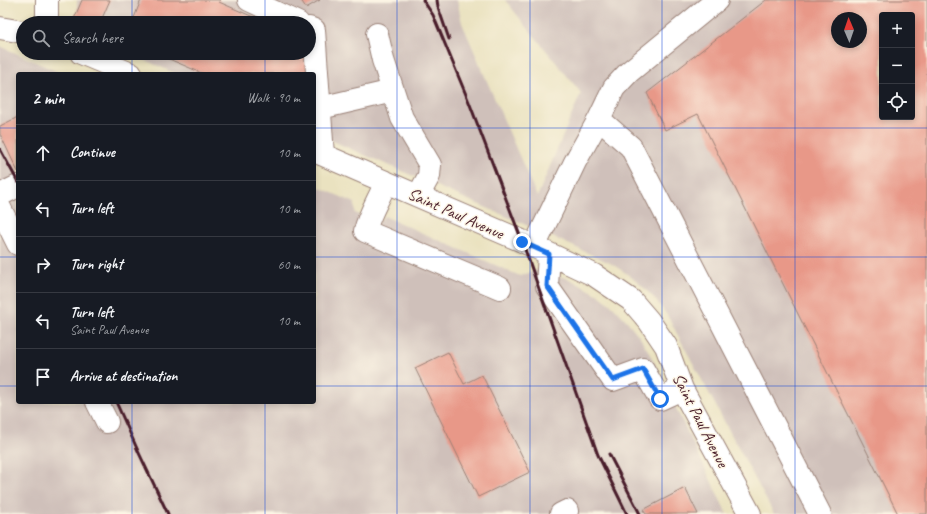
<!DOCTYPE html>
<html lang="en">
<head>
<meta charset="utf-8">
<style>
	:root { --surface:#171b24; --page:#242831; --text:#f1f3f6; --muted:#9ea1a6; --line:#363941 }
	body { margin:0; font-family:Caveat,sans-serif; background:var(--page); color:var(--text) }
	.controls { position:absolute; right:12px; top:12px; display:grid; overflow:hidden; border-radius:4px; box-shadow:0 2px 6px #0003 }
	.controls button { width:36px; height:36px; display:grid; place-items:center; padding:0; border:0; border-bottom:1px solid var(--line); background:var(--surface); color:var(--text); font:20px sans-serif }
	.compass { position:absolute; left:831px; top:12px; width:36px; height:36px; border-radius:50%; background:var(--surface); box-shadow:0 2px 6px #0003; rotate:358deg }
	.stop { position:absolute; width:12px; height:12px; margin:-9px; border:3px solid #1a73e8; border-radius:50%; background:#fff }
	.stop.end { background:#1a73e8; border-color:#fff; box-shadow:0 1px 4px #0008 }
	.list { margin:0; padding:0; list-style:none }
	h2 { display:flex; justify-content:space-between; align-items:center; height:52px; margin:0; padding:0 16px; font-size:17px }
	h2 small { font-size:13px; font-weight:400; color:var(--muted) }
	.list li { display:grid; grid-template-columns:26px 1fr auto; gap:12px; align-items:center; box-sizing:border-box; height:56px; padding:0 16px; border-top:1px solid var(--line) }
	.list b { display:block; font-size:15px; white-space:nowrap }
	.list p { margin:0; font-size:13px; white-space:nowrap; color:var(--muted) }
	.list em { font-size:13px; font-style:normal; color:var(--muted) }
	.icon { flex:none; width:22px; height:22px; fill:none; stroke:currentColor; stroke-width:2; stroke-linecap:round; stroke-linejoin:round }
	.map { position:relative; flex:none; width:927px; height:514px; overflow:hidden }
	.search { position:absolute; background:var(--surface); box-shadow:0 2px 6px #0003; left:16px; top:16px; width:300px; height:44px; display:flex; align-items:center; gap:10px; box-sizing:border-box; padding:0 14px; border-radius:22px; color:var(--muted); font-size:15px }
	.panel { position:absolute; background:var(--surface); box-shadow:0 2px 6px #0003; left:16px; top:72px; width:300px; height:332px; border-radius:4px }
	.map>svg:first-child { display:block }
	.industrial { fill:#cfc0ba; fill-rule:evenodd }
	.building { fill:#e89888; fill-rule:evenodd }
	.lines { fill:none; stroke-linecap:round; stroke-linejoin:round }
	.minor-casing { stroke:#9a8076; stroke-width:24 }
	.minor { stroke:#fff; stroke-width:22 }
	.rail { stroke:#4a1f2b; stroke-width:3 }
	.route { stroke:#1a73e8; stroke-width:5 }
	.grid { fill:none; stroke:#1d4ed8; stroke-width:1; stroke-opacity:0.55 }
	.labels { text-anchor:middle; stroke-width:3; stroke-linejoin:round; paint-order:stroke }
	.street-label { font-size:17px; fill:#4a1f2b; stroke:#fcf5e5 }
</style>
</head>
<body>
<div class="map">
<svg width="927" height="514" viewBox="0 0 927 514">
	<rect width="100%" height="100%" fill="#fcf5e5"/>
	<filter id="ink" filterUnits="userSpaceOnUse"><feTurbulence type="fractalNoise" baseFrequency=".025" numOctaves="2"/><feDisplacementMap in="SourceGraphic" scale="8" xChannelSelector="R" yChannelSelector="G"/><feConvolveMatrix kernelMatrix="1 2 1 2 8 2 1 2 1" color-interpolation-filters="sRGB"/></filter>
	<filter id="wash" filterUnits="userSpaceOnUse"><feTurbulence type="fractalNoise" baseFrequency=".012" numOctaves="4" result="noise"/><feDisplacementMap in="SourceGraphic" scale="16" xChannelSelector="R" yChannelSelector="G"/><feGaussianBlur stdDeviation="0.9" result="paint"/><feColorMatrix in="noise" values="0 0 0 0 0 0 0 0 0 0 0 0 0 0 0 0 0 1.4 0 .05"/><feComposite in="paint" operator="in"/></filter>
	<g filter="url(#wash)">
		<rect width="100%" height="100%" fill="#eae2c0"/>
		<path class="industrial" d="M77,0h380l5,23 75,174 44,-104 -76,-93h422v514h-153l-107,-199 -12,-16 -14,-14 -15,-12 -16,-10 -84,-38 -212,-92v-59h-137l-49,-21h181v-30h-228l-4,-13zM882,15h30v102h-30zM837,18h24v24h-24z
			M0,46l62,28h-44v328h296v-217l41,18v10l22,11 7,-8 136,60 17,-6 32,9 30,16 15,12 13,14 12,15 10,16 78,162h-727z"/>
		<g id="blocks">
			<path class="building" d="M82,0h28l-10,23h-16l-10,-4z
				M141,0h79l-1,2 48,21h-135z
				M301,0h19l-14,8z
				M766,0h161v514h-29l-200,-400 -33,16 -18,-37zM882,15h30v102h-30zM837,18h24v24h-24z
				M155,53h150l3,16 -2,5h-102z
				M18,115v57l-18,-38v-8l16,-8z
				M448,352l16,32 18,-9 48,97 -52,25 -63,-129z
				M685,488l13,26h-52l-3,-4z"/>
		</g>
	</g>
	<g filter="url(#ink)">
		<use href="#blocks" fill-opacity="0" stroke="#9a8076" stroke-width="1"/>
		<g class="lines">
			<g class="minor-casing">
				<path id="minor" d="M249,0l49,23
					M45,23l2,-4v-19
					M0,28l23,4
					M309,28l5,2 9,125
					M377,34l6,26 19,58 28,47 -1,11 -11,20
					M81,53l50,21
					M320,108l73,-17
					M599,119l32,28 189,367
					M314,151l208,90 72,34 37,25 18,21 17,25 16,43 68,125
					M386,182c-7,17 -17,32 -21,49l135,57
					M0,195l18,-9
					M0,208l18,36
					M534,247l41,-85 24,-43 15,-31 15,-16 88,-72
					M549,254l-2,32 66,94 30,-11 17,30 22,-10
					M97,402l10,20
					M561,514l6,-3"/>
			</g>
			<use href="#minor" class="minor"/>
			<path class="rail" d="M423,0l10,15 36,87 53,139 76,214 29,59
				M437,0l1,7 11,32
				M0,149l18,33
				M116,402l23,51 29,61
				M609,454l31,60"/>
		</g>
	</g>
	<g class="lines" filter="url(#ink)">
		<path class="route" d="M522,242l27,12 -2,32 66,94 30,-11 17,30"/>
	</g>
	<path class="grid" d="M132,0v23M265,0v23M397,0v514M530,0v514M662,0v514M795,0v514M132,53v21M265,53v21M0,128h18M314,128h613M0,257h18M314,257h613M0,386h18M314,386h613M132,402v112M265,402v112"/>
	<g class="labels">
		<g class="street-label">
			<text transform="translate(456 213) rotate(24)" y="6">Saint Paul Avenue</text>
			<text transform="translate(701 420) rotate(63)" y="6">Saint Paul Avenue</text>
		</g>
	</g>
</svg>
<div class="controls">
<button>+</button>
<button>−</button>
<button><svg class="icon" aria-label="locate" viewBox="0 0 24 24"><circle cx="12" cy="12" r="6"/><path d="M12 2v4M12 18v4M2 12h4M18 12h4"/></svg></button>
</div>
<svg class="compass" viewBox="-18 -18 36 36"><path d="M0-13l5 13h-10z" fill="#e53935"/><path d="M0 13l5-13h-10z" fill="#9ea1a6"/></svg>
<div class="stop" style="left:660px;top:399px"></div>
<div class="stop end" style="left:522px;top:242px"></div>
<div class="search"><svg class="icon" aria-label="search" viewBox="0 0 24 24"><circle cx="10" cy="10" r="6"/><path d="M15 15l6 6"/></svg>Search here</div>
<section class="panel">
<h2>2 min<small>Walk · 90 m</small></h2>
<ul class="list">
<li><svg class="icon" aria-label="ahead" viewBox="0 0 24 24"><path d="M12 20V5M6 11l6-6 6 6"/></svg><div><b>Continue</b></div><em>10 m</em></li>
<li><svg class="icon" aria-label="left" viewBox="0 0 24 24"><path d="M17 20v-9H6M10 6l-5 5 5 5"/></svg><div><b>Turn left</b></div><em>10 m</em></li>
<li><svg class="icon" aria-label="right" viewBox="0 0 24 24"><path d="M7 20v-9h11M14 6l5 5-5 5"/></svg><div><b>Turn right</b></div><em>60 m</em></li>
<li><svg class="icon" aria-label="left" viewBox="0 0 24 24"><path d="M17 20v-9H6M10 6l-5 5 5 5"/></svg><div><b>Turn left</b><p>Saint Paul Avenue</p></div><em>10 m</em></li>
<li><svg class="icon" aria-label="arrive" viewBox="0 0 24 24"><path d="M6 21V4h12l-3 4 3 4H6"/></svg><div><b>Arrive at destination</b></div></li>
</ul>
</section>
</div>
</body>
</html>
